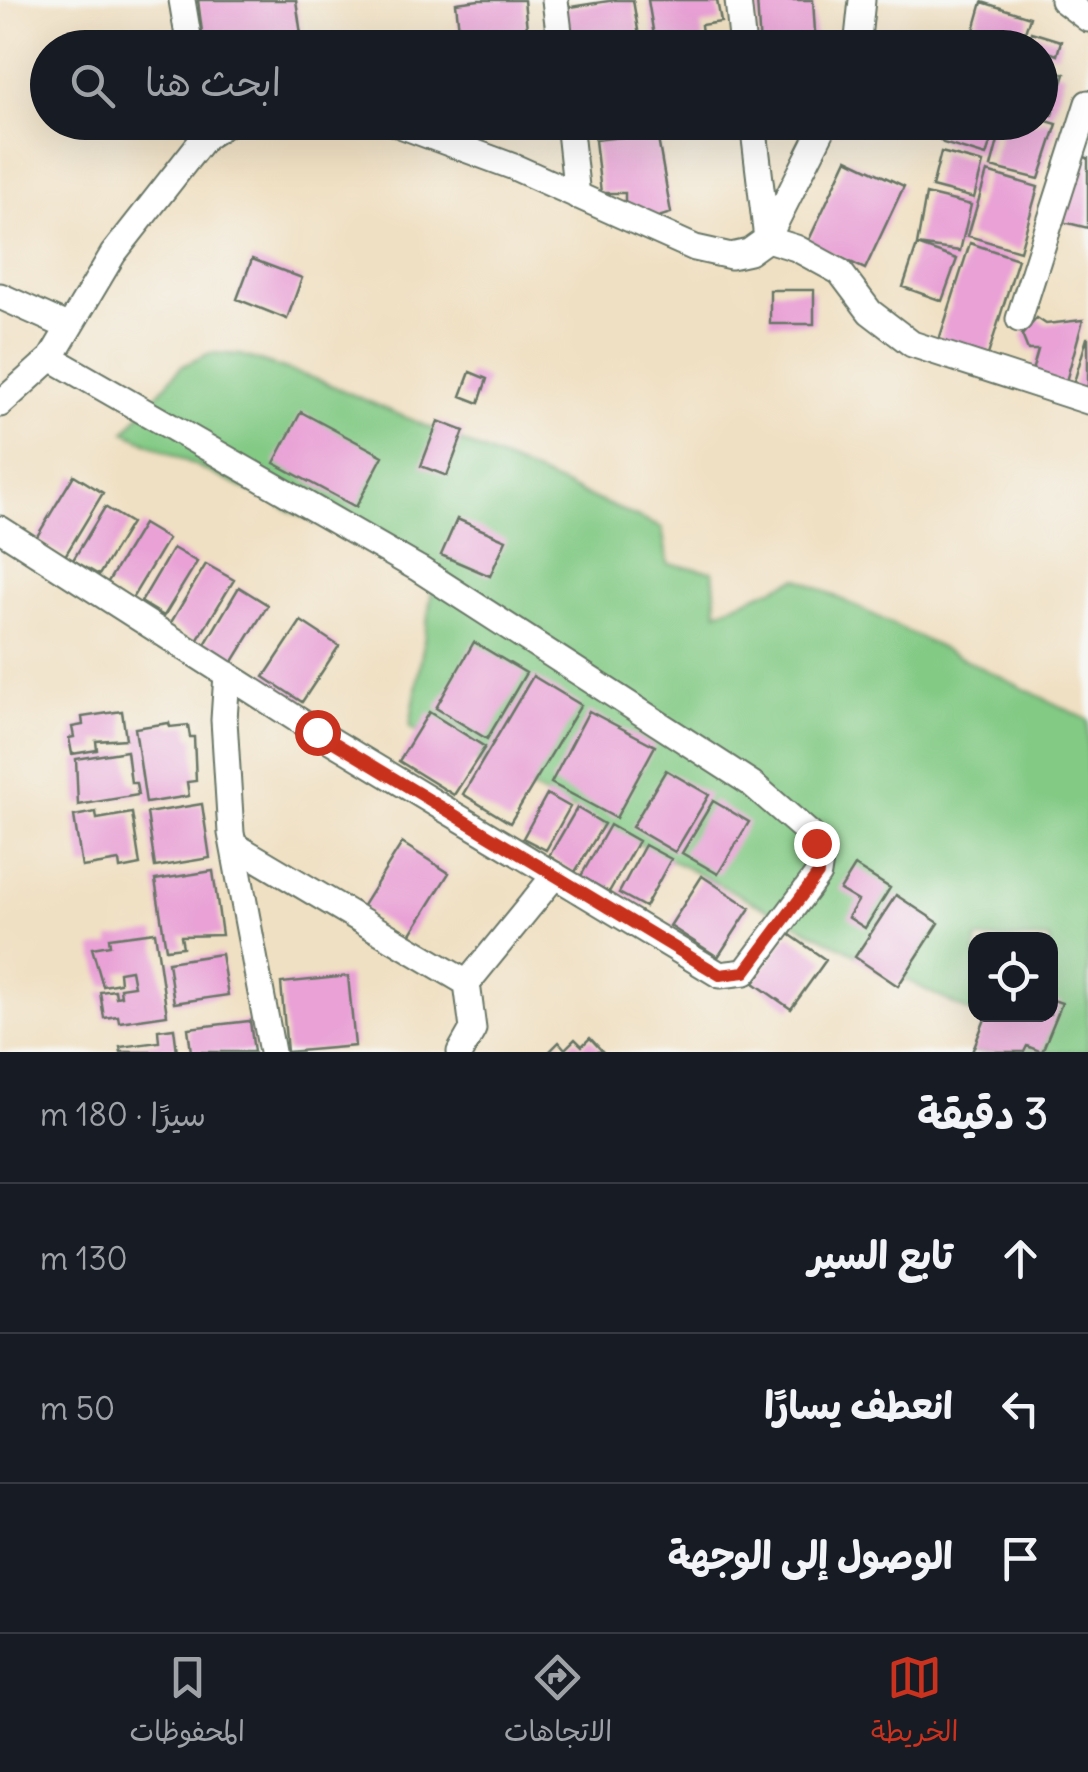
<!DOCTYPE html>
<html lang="ar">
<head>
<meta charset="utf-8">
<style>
	:root { --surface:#171b24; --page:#242831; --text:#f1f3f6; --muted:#9ea1a6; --line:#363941; --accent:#c8321e }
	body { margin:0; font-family:Delius,"Playpen Sans Arabic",sans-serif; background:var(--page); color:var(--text); direction:rtl }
	.controls { position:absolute; right:30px; bottom:30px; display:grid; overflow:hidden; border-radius:20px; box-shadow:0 10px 40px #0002 }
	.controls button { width:90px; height:90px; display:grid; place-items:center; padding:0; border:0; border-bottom:2px solid var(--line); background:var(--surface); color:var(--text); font:50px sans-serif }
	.stop { position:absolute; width:30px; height:30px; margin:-22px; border:8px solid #c8321e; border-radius:50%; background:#fff }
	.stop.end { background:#c8321e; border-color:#fff; box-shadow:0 2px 10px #0008 }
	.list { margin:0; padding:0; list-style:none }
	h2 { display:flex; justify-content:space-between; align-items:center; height:130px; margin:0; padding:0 40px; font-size:42px }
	h2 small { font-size:32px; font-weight:400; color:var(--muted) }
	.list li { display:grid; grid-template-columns:65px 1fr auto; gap:30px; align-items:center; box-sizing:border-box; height:150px; padding:0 40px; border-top:2px solid var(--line) }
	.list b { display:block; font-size:38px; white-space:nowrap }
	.list em { font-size:32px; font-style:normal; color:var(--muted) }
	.icon { flex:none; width:55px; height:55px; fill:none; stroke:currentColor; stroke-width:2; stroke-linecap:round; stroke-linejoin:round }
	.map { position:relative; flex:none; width:1088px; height:1052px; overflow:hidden; direction:ltr }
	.search { position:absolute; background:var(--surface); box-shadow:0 10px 40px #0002; left:30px; right:30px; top:30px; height:110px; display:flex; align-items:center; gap:25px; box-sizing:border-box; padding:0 35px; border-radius:55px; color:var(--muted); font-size:38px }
	.sheet { height:580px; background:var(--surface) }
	nav { display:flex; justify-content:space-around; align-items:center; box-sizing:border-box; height:140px; border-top:2px solid var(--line); background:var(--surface); font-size:28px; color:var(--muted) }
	nav a { display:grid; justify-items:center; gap:5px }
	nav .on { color:var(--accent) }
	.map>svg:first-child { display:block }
	.green { fill:#83ca85; stroke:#51845c; stroke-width:2.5; fill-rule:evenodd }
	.building { fill:#e9a1d6 }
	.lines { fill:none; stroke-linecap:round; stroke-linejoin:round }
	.street-casing { stroke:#687666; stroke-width:29 }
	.street { stroke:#fff; stroke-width:25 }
	.route { stroke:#c8321e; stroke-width:12 }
</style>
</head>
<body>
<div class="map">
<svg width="1088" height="1052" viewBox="0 0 1088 1052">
	<rect width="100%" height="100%" fill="#f6f6f2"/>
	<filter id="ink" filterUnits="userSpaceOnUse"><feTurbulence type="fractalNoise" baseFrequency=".01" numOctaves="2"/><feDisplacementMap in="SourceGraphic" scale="20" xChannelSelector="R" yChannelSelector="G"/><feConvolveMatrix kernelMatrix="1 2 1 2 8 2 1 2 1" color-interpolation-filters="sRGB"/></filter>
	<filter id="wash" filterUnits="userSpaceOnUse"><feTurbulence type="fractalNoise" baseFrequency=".0048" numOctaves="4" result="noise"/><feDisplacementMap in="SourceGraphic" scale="40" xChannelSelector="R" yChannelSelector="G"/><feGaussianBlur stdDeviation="2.25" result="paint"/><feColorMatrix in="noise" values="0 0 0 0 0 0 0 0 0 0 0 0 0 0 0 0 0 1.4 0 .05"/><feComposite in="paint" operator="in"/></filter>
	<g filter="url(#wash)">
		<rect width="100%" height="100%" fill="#f0e0c3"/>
		<path class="green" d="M210,353l31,2 80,26 341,147 6,36 45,7 4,41 81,-34 290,142v332h-113l16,-29 -581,-296 24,-148 -309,-147 56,-65zM976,939h74v75h-74z"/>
		<g id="blocks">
			<path class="building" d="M198,0h98l6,41 -98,7z
				M479,0h45l5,48h-68l-5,-45z
				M615,0h18l8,48h-71l-6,-40z
				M648,0h69l4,22 -20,3 2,17 -47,6z
				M757,0h56l3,48h-56z
				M982,2l48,15 -10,31h-64l1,-16 15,5z
				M1031,32l30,9 -4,14 -11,-4 -4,16 23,7 -13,41 -12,-4v-63h-13z
				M1040,119l17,5 -18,55 -48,-12 12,-45h37z
				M461,122h76v3l-74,11z
				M923,122h74l-11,34 -43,-13z
				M657,133l14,80 -22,7 -24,-13v-14h-24l-6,-53z
				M941,152l42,11 -9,35 -42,-11z
				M1080,156l8,2v70l-24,-6z
				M847,159l57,27 -39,83 -57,-27z
				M987,172l51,15 -18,64 -52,-15z
				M926,194l45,11 -11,46 -43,-6z
				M970,243l48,16 -30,96 -49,-15z
				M917,245l40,14 -15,42 -39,-14z
				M252,259l50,19 -15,41 -50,-20z
				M770,290h44v34h-44z
				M1037,318l9,6 37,-4 -18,65 -34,-10 7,-25h-10l-6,-15z
				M1087,338h1v56l-16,-5z
				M470,372l17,7 -8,24 -18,-7z
				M301,412l82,44 -27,51 -82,-44z
				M438,421l26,10 -17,45 -26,-10z
				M74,475l29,18 -38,63 -29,-18z
				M105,507l26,16 -32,52 -26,-15z
				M457,519l49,21 -16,36 -49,-21z
				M143,524l25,15 -37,61 -25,-15z
				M173,548l24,14 -33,54 -23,-14z
				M206,564l28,16 -37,61 -27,-17z
				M239,587l29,18 -39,63 -28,-17z
				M301,621l38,25 -37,56 -38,-25z
				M474,642l52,31 -39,66 -51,-31z
				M533,676l48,29 -71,118 -47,-29z
				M122,711l4,28 -30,2 1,9 -25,4 -3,-16 5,-1 -2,-10 11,-2 -1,-8z
				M589,711l66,35 -39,72 -65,-35z
				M429,712l56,35 -31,48 -55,-34z
				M169,723l1,4 18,-2 2,12h4l2,44 -9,1 2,14 -43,7 -11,-75z
				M127,751l4,32h5l2,12 -60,10 -2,-46z
				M666,770l43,25 -34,57 -43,-25z
				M547,794l23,13 -24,43 -23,-12z
				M713,801l36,21 -31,52 -36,-21z
				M202,804l8,54 -55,9 -8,-54z
				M577,808l27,16 -29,48 -26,-16z
				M96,812l1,7 35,-6 8,52 -20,4 -1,-8 -37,6 -8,-51z
				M610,825l28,16 -29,51 -28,-16z
				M402,843l47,30 -40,64 -47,-30z
				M645,845l26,14 -26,48 -26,-14z
				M855,866l35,22 -25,40 -17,-11 10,-16 -18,-11z
				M213,871l9,64 -41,1 2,11 -17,2 -11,-69z
				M702,876l48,32 -32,49 -48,-31z
				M896,895l43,28 -41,63 -43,-29z
				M155,932l12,83 -48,7 -1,-6 -14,2 -4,-26 15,-2 1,7 5,-1 -1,-8 14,-2 -3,-16 -12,2 1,11 -17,3 -11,-38 18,-3 -1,-7z
				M789,934l37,26 -35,49 -37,-26z
				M221,954l7,41 -54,8 -6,-41z
				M348,976l7,70 -68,6 -6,-69z
				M1050,999l12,4 -20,49 -15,-6 -3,6h-52l15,-38h63z
				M250,1021l4,31h-63l-3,-24z
				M174,1028l3,24h-56l-1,-5 39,-5 -1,-12z
				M590,1038l13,14h-54l10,-10 6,7 10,-10 7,7z"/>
		</g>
	</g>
	<g filter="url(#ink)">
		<use href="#blocks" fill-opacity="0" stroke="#687666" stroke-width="2.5"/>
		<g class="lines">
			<g class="street-casing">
				<path id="street" d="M182,0l8,48
					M555,0l6,48
					M738,0l5,48
					M1063,0l25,19
					M857,48l5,-48
					M392,122l122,45 181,81 36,8 18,-4 18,-13 59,-117
					M569,122l8,74
					M753,122l14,117 29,9 44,24 30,40 42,32 176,57
					M0,296l69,31
					M1019,319l69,-216
					M0,404l51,-46 62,-104 91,-116 25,-16
					M0,529l317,203 403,243 25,-3 73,-98 3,-20 -10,-19 -59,-51 -333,-215 -368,-211
					M227,674l-3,46 7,113 41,219
					M234,845l233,138 88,-108
					M460,1052l13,-23 -6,-46"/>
			</g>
			<use href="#street" class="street"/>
		</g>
	</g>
	<g class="lines" filter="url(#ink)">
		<path class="route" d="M317,732l403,243 25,-3 73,-98 -2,-31"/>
	</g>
</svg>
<div class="controls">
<button><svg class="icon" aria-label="locate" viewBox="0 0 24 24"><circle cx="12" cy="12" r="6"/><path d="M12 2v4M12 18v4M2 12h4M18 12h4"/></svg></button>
</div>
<div class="stop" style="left:317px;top:732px"></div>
<div class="stop end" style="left:816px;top:843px"></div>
<div class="search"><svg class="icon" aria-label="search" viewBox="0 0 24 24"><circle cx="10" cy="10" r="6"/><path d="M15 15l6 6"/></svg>ابحث هنا</div>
</div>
<section class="sheet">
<h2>3 دقيقة<small>سيرًا · 180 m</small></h2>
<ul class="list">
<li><svg class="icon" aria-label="ahead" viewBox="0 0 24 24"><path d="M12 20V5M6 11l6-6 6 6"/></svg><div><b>تابع السير</b></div><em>130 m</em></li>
<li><svg class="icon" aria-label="left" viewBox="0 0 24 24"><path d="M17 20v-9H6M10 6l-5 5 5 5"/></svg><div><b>انعطف يسارًا</b></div><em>50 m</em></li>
<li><svg class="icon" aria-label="arrive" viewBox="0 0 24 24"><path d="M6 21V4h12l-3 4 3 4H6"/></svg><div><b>الوصول إلى الوجهة</b></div></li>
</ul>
</section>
<nav>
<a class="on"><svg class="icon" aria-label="map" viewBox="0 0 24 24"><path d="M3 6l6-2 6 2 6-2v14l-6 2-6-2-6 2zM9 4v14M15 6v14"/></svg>الخريطة</a>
<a><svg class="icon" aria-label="directions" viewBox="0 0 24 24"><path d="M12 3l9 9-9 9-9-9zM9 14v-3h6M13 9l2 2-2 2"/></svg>الاتجاهات</a>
<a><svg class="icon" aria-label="saved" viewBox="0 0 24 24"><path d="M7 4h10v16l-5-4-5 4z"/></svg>المحفوظات</a>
</nav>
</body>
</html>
